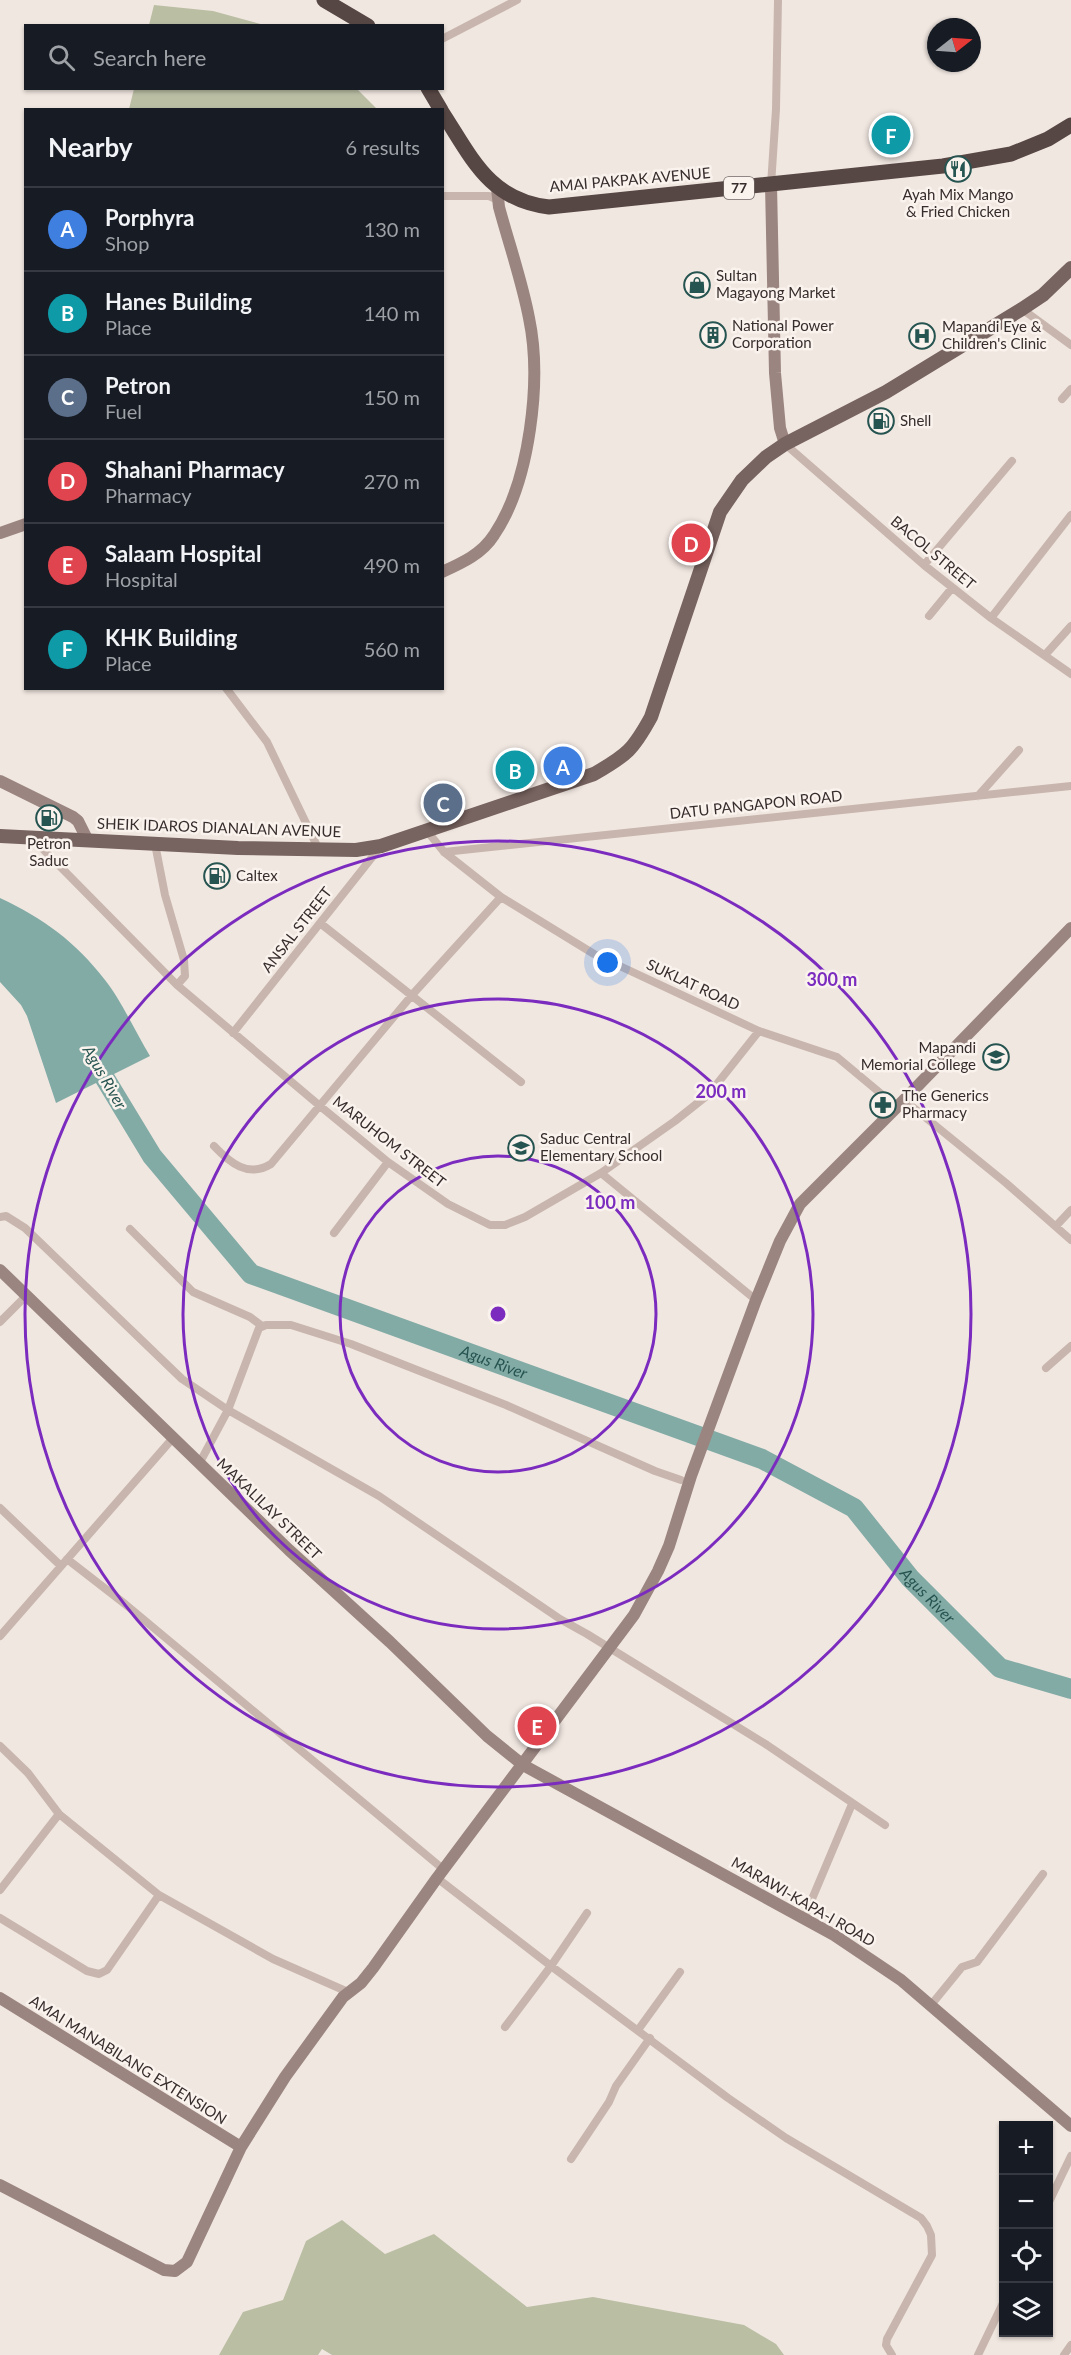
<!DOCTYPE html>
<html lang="en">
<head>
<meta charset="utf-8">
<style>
	:root { --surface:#171b24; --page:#242831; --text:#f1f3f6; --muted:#9ea1a6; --line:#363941; --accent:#ea580c }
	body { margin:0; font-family:Lato,sans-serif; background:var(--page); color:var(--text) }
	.controls { position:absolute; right:18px; bottom:18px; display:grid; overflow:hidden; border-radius:0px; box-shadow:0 2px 4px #0004 }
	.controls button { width:54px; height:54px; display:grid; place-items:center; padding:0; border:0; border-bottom:2px solid var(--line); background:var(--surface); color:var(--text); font:30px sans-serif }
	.compass { position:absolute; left:927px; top:18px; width:54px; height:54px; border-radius:50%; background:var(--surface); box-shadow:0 2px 4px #0004; rotate:73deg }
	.you { position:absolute; left:608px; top:963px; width:21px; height:21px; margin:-15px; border:4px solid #fff; border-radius:50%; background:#1a73e8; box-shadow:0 0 0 9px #1a73e833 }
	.badge { display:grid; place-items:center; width:39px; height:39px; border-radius:50%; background:var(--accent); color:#fff; font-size:20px; font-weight:700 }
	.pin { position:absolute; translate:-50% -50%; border:3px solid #fff; box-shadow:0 2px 6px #0006 }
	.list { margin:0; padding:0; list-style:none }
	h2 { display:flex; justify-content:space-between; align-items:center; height:78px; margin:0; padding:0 24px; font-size:26px }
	h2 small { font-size:20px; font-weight:400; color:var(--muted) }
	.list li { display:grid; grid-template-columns:39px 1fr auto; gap:18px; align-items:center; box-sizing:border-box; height:84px; padding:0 24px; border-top:2px solid var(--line) }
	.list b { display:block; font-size:22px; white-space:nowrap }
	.list p { margin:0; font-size:20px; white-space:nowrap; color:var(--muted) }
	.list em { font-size:20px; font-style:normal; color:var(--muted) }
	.icon { flex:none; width:33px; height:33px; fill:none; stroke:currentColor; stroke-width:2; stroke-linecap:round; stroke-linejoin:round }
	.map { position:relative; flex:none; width:1071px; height:2355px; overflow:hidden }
	.search { position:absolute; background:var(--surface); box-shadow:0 2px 4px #0004; left:24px; top:24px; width:420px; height:66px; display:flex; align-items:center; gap:15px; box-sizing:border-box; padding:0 21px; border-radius:0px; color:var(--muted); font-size:22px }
	.panel { position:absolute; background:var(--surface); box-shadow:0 2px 4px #0004; left:24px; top:108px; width:420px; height:582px; border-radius:0px }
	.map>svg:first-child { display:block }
	.green { fill:#babea3 }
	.water { fill:#83aba6 }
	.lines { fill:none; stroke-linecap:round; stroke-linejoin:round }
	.river { stroke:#83aba6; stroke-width:20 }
	.street { stroke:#c8b6ae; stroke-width:8 }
	.secondary { stroke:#9b8580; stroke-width:12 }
	.primary { stroke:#77635f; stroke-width:14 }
	.highway { stroke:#574744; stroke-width:15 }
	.ring { fill:none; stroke:#7b2cbf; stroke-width:3 }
	.labels { text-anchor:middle; stroke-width:5; stroke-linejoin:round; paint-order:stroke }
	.shield { fill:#f9f2ed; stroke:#716866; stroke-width:1.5 }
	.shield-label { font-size:14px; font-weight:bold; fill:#372d2c }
	.street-label { font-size:15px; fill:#372d2c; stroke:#f9f2ed }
	.poi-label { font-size:15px; fill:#372d2c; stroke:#f9f2ed; text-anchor:start }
	.water-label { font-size:16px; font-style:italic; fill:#265450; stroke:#f9f2ed }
	.centre { fill:#7b2cbf; stroke:#f9f2ed; stroke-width:3 }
	.ring-label { font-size:18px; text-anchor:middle; font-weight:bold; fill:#7b2cbf; stroke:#f9f2ed; stroke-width:5; stroke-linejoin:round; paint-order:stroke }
</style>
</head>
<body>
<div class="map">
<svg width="1071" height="2355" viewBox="0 0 1071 2355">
	<rect width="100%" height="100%" fill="#f1e7e1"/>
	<path class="green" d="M154,5l59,6 51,14h-115z
		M134,89h223l20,20h-248z
		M342,2220l43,34 49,-20 93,73 66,-10 151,28 32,19 8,11h-452l-10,-6 -4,6h-99l24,-43 40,-12 23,-59z"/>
	<path class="water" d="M0,898c43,20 76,44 105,82 16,20 31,53 45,76l-94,47 -29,-87 -6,-11 -21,-23z"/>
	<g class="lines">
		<path class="river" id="s1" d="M92,1057l60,99 99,118 511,185 92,49 56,70 90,90 71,21"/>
		<path class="street" d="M442,39l75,-39
			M771,185l5,-76 2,-109
			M442,196h47l9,4
			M1022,309l49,36
			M1062,399l9,-10
			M785,444l139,121 67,53 80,56
			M924,565l88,-104
			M929,616l23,-28
			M991,618l80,-103
			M1045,655l26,-29
			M226,688l41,54 52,108
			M978,796l41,-46
			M427,831l17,21 57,45 93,57 165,77 78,26 60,50
			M32,838l145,147 143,121 68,56 60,42 42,21h15l20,-8 76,-44 74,-52 34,-27 50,-63
			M155,844l10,51 19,65 1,16 -8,9
			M444,852l627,-66
			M320,923l201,159
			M233,1033l148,-187
			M904,1100l102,83 65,57
			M214,1146c16,17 34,32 57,18l141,-169 89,-98
			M601,1173l155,127
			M0,1217l6,-1 19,12 157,151 46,31 31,-82 7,-3h25l60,19 155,61 149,66 26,9
			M1056,1226l15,-16
			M130,1229l63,63 57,25 12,9
			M334,1233l54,-71
			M0,1322l26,-26
			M1046,1368l25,-22
			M199,1464l29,-54 151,86 181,123 27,15 180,111 118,80
			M0,1508l61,58
			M67,1559l58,45 318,265
			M0,1636l173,-198
			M0,1746l28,27 31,41 100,81 114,64 75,33
			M437,1878l114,88 177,132 58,40 135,80 6,8 4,9 1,20 -45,84 -1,6 6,10
			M0,1890l59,-76
			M0,1918l87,53 12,3 8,-4 52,-75
			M804,1918l48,-114
			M931,2005l31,-38 15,-5 66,-88
			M505,2027l46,-61 36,-53
			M638,2030l42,-58
			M571,2159l38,-57 7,-16 34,-48
			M1048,2204l23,-48
			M978,2355l26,-54
			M1064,2355l7,-10"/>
		<path class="secondary" d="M771,185l4,188 5,55 5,16
			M0,533l26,-9
			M442,572c20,-9 40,-18 52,-37 36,-53 48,-155 35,-217 -7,-37 -20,-74 -30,-111l-2,-19
			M0,781l73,36 5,4 9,18
			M0,1270l289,280 101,92 97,94 36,29 311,170 67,45 170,146
			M0,1998l241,149
			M0,2185l164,85 11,1 12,-9 54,-115 44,-70 58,-80 18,-14 12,-15 64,-90 197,-263 24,-44 11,-25 22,-70 65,-176 24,-59 20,-37 104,-104 167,-172"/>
		<path class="primary" d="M0,836l238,12 118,2 25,-4 213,-72c33,-19 39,-24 57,-57l69,-205 22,-32 24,-23 19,-13 101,-52 136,-83 21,-14 28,-27"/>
		<path class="highway" d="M324,0l44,26
			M428,88l13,22
			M442,112c30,46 47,88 107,95l394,-41 68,-12 37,-15 23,-14"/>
	</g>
	<g class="ring">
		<circle cx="498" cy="1314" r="158"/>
		<circle cx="498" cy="1314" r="315"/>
		<circle cx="498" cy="1314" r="473"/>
	</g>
	<defs>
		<g id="restaurant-ring" transform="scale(1.35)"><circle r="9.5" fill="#f9f2ed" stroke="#265450" stroke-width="1.5"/><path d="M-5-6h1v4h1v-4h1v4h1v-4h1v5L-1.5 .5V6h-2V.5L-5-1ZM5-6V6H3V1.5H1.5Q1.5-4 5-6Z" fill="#265450"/></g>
		<g id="shop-ring" transform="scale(1.35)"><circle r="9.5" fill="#f9f2ed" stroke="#265450" stroke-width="1.5"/><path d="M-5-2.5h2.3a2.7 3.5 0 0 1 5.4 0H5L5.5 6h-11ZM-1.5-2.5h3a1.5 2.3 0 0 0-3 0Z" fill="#265450"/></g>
		<g id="building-ring" transform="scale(1.35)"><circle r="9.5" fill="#f9f2ed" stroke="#265450" stroke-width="1.5"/><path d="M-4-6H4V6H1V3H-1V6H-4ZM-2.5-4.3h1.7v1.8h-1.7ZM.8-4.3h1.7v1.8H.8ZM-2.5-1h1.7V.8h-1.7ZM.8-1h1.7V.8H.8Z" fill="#265450"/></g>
		<g id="hospital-ring" transform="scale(1.35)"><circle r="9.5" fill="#f9f2ed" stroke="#265450" stroke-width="1.5"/><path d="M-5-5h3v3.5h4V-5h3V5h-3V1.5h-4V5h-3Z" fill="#265450"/></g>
		<g id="fuel-ring" transform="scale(1.35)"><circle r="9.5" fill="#f9f2ed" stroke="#265450" stroke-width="1.5"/><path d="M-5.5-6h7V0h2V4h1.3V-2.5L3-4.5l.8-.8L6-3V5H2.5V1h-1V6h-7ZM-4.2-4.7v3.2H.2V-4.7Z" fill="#265450"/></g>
		<g id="university-ring" transform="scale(1.35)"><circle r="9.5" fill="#f9f2ed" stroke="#265450" stroke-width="1.5"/><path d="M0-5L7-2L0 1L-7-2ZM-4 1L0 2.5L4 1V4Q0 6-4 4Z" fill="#265450"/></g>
		<g id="pharmacy-ring" transform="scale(1.35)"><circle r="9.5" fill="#f9f2ed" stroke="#265450" stroke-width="1.5"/><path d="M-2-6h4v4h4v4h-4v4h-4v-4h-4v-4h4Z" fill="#265450"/></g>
		<g id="school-ring" transform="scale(1.35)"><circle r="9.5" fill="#f9f2ed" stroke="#265450" stroke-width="1.5"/><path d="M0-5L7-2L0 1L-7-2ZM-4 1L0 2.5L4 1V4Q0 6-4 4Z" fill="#265450"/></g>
	</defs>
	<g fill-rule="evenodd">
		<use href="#restaurant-ring" x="958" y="169"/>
		<use href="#shop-ring" x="697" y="285"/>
		<use href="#building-ring" x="713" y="335"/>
		<use href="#hospital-ring" x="922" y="336"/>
		<use href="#fuel-ring" x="881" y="421"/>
		<use href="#fuel-ring" x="49" y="818"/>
		<use href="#fuel-ring" x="217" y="876"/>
		<use href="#university-ring" x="996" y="1057"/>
		<use href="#pharmacy-ring" x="883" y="1105"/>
		<use href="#school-ring" x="521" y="1148"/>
	</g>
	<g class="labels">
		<rect class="shield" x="724" y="177" width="30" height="22" rx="4.5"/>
		<g class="shield-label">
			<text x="739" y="193">77</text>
		</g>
		<g class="street-label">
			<text transform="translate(630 180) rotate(-5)" y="5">AMAI PAKPAK AVENUE</text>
			<text transform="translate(933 553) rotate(40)" y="5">BACOL STREET</text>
			<text transform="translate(756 805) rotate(-6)" y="5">DATU PANGAPON ROAD</text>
			<text transform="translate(219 828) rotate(2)" y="5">SHEIK IDAROS DIANALAN AVENUE</text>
			<text transform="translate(297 930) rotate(-52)" y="5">ANSAL STREET</text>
			<text transform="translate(693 985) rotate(25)" y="5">SUKLAT ROAD</text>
			<text transform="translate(389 1142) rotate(38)" y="5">MARUHOM STREET</text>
			<text transform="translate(269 1509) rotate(44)" y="5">MAKALILAY STREET</text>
			<text transform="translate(803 1902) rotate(30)" y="5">MARAWI-KAPA-I ROAD</text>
			<text transform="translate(128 2060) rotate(32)" y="5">AMAI MANABILANG EXTENSION</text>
		</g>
		<g class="poi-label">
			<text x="958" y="200" text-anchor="middle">Ayah Mix Mango<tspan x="958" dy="17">&amp; Fried Chicken</tspan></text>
			<text x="716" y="281">Sultan<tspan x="716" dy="17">Magayong Market</tspan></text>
			<text x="732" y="331">National Power<tspan x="732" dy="17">Corporation</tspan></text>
			<text x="942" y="332">Mapandi Eye &amp;<tspan x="942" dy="17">Children's Clinic</tspan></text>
			<text x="900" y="426">Shell</text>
			<text x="49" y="849" text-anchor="middle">Petron<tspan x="49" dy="17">Saduc</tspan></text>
			<text x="236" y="881">Caltex</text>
			<text x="976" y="1053" text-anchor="end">Mapandi<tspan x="976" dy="17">Memorial College</tspan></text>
			<text x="902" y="1101">The Generics<tspan x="902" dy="17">Pharmacy</tspan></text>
			<text x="540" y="1144">Saduc Central<tspan x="540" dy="17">Elementary School</tspan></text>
		</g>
		<g class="water-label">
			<text transform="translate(105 1077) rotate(60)" y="6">Agus River</text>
			<text dy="6" stroke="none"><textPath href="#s1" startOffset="528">Agus River</textPath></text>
			<text dy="6" stroke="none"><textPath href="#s1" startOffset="1032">Agus River</textPath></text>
		</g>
	</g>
	<circle cx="498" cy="1314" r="9" class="centre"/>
	<g class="ring-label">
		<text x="832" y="986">300 m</text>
		<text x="721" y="1098">200 m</text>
		<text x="610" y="1209">100 m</text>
	</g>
</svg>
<div class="controls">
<button>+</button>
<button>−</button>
<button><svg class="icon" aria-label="locate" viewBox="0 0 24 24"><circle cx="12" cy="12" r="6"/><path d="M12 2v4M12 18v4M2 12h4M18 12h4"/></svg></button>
<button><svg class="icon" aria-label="layers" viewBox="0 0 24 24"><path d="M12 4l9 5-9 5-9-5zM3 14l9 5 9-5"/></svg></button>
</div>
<svg class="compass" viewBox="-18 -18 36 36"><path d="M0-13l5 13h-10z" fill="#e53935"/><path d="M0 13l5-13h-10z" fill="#9ea1a6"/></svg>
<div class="you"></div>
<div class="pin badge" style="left:563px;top:766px;background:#3f7fe0">A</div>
<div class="pin badge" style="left:515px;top:770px;background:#0f9aa8">B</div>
<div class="pin badge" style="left:443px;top:803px;background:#5c6f8a">C</div>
<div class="pin badge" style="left:691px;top:543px;background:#e0444e">D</div>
<div class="pin badge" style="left:537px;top:1726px;background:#e0444e">E</div>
<div class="pin badge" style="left:891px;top:135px;background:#0f9aa8">F</div>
<div class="search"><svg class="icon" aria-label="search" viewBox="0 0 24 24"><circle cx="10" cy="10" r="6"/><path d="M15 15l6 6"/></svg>Search here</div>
<section class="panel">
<h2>Nearby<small>6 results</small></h2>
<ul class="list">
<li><span class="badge" style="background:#3f7fe0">A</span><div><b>Porphyra</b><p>Shop</p></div><em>130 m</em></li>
<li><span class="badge" style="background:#0f9aa8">B</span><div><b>Hanes Building</b><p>Place</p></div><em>140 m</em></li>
<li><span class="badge" style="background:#5c6f8a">C</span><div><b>Petron</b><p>Fuel</p></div><em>150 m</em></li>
<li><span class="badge" style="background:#e0444e">D</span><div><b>Shahani Pharmacy</b><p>Pharmacy</p></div><em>270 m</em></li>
<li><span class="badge" style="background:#e0444e">E</span><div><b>Salaam Hospital</b><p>Hospital</p></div><em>490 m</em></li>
<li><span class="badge" style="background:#0f9aa8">F</span><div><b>KHK Building</b><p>Place</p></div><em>560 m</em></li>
</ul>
</section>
</div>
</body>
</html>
